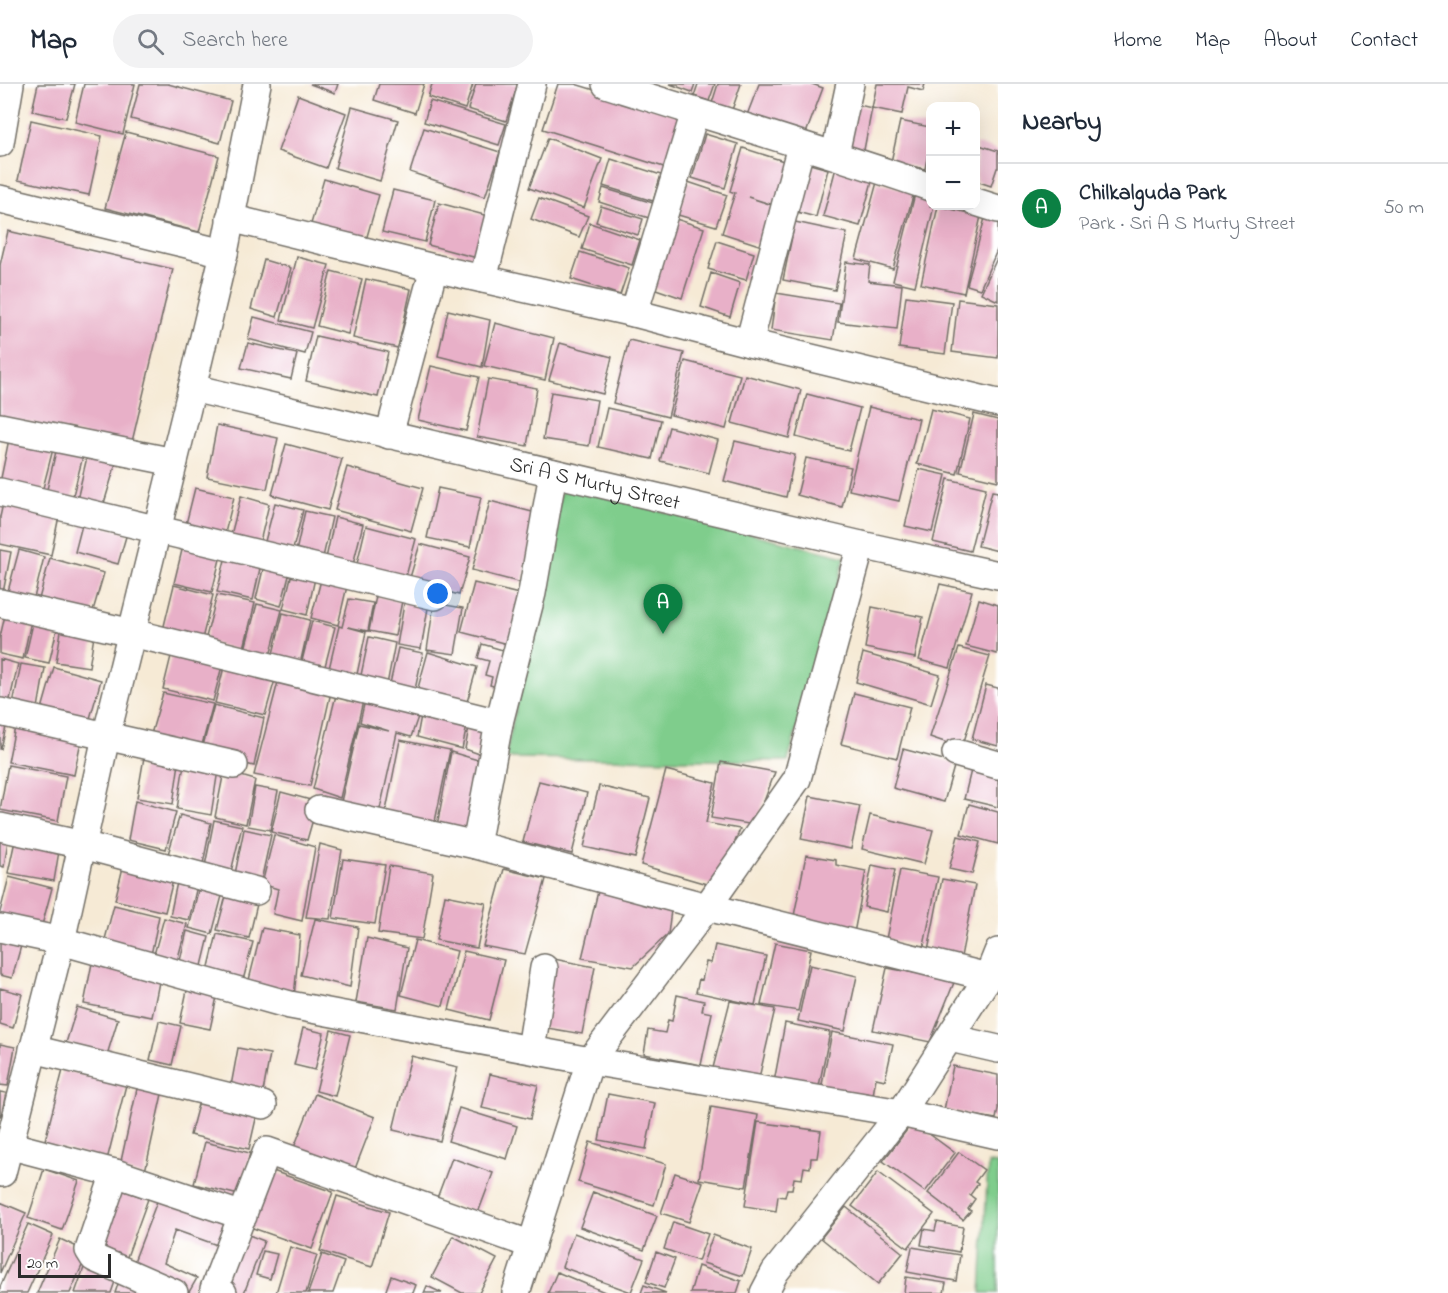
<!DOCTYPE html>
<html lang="en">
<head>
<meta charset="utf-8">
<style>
	:root { --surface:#fff; --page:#f2f2f3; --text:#1f2937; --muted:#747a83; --line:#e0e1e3; --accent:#0b8043 }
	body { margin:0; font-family:"Indie Flower",sans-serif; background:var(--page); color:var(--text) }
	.controls { position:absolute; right:18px; top:18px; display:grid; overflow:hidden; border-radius:12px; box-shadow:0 6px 24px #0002 }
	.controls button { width:54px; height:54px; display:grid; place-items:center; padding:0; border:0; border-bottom:2px solid var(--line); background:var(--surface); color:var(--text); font:30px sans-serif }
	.scale { position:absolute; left:18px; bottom:15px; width:93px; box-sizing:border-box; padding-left:6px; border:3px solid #2b2b2b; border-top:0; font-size:16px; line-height:21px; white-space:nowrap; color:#2b2b2b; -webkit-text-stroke:4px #fff; paint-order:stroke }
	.you { position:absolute; left:438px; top:510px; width:21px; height:21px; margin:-15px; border:4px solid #fff; border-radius:50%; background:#1a73e8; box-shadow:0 0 0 9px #1a73e833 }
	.badge { display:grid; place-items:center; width:39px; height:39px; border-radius:50%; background:var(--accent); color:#fff; font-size:20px; font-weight:700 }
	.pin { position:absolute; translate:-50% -50px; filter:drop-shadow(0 2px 3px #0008) }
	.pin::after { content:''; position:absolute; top:32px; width:21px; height:18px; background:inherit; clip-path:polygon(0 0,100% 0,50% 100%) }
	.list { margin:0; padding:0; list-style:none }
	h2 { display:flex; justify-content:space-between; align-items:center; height:78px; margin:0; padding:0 24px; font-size:26px }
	h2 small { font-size:20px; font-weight:400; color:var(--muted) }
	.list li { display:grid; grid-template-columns:39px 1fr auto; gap:18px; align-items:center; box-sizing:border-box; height:90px; padding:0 24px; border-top:2px solid var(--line) }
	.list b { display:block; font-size:22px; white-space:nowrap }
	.list p { margin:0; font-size:20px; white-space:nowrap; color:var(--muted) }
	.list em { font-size:20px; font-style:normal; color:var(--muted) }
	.icon { flex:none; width:33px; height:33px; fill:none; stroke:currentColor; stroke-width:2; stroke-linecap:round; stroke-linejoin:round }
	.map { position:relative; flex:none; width:998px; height:1209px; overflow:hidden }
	header { display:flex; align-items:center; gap:36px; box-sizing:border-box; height:84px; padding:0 30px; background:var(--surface); border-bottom:2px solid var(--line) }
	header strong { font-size:28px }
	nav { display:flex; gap:33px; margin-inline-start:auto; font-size:21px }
	.search { width:420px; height:54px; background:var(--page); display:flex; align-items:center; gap:15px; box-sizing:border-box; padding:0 21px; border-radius:33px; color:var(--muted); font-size:22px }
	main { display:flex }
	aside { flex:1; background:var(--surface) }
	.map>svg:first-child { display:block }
	.green { fill:#7fcd8c; stroke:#557c5c; stroke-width:1.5 }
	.building { fill:#e8b0c8 }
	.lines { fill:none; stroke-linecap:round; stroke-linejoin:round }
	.minor-casing { stroke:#726e66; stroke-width:30 }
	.minor { stroke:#fff; stroke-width:27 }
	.labels { text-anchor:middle; stroke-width:4.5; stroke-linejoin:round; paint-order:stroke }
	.street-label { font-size:21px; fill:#2b2b2b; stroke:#fff }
</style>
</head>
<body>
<header>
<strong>Map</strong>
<div class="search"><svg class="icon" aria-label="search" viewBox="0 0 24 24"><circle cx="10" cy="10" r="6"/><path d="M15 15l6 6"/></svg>Search here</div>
<nav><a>Home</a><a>Map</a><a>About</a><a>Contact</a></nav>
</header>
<main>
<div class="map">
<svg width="998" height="1209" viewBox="0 0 998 1209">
	<rect width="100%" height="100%" fill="#fff"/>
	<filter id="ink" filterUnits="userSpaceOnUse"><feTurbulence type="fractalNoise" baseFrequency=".0167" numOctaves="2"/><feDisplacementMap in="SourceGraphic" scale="12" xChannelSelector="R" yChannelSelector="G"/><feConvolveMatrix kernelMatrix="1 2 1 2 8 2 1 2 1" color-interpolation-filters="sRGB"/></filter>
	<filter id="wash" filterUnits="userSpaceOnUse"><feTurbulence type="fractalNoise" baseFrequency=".008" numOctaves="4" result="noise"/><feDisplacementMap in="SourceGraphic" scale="24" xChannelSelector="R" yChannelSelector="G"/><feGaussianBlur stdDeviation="1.35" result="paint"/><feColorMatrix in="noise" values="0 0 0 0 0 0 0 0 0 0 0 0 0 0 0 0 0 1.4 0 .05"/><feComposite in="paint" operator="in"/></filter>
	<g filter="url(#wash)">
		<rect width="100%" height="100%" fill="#f6ead5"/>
		<path class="green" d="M562,402l283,71 -57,204 -283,-3z
			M988,1079l10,1v129h-17z"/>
		<g id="blocks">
			<path class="building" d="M38,0h37l-9,34 -34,-7z
				M84,0h51l-12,50 -48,-12z
				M140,0h28l63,17 -11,42 -89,-24z
				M310,0h28l-3,9z
				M379,0h45l-9,29 -41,-13z
				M432,0h41l-8,25 -37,-12z
				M476,0h42l-12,37 -38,-12z
				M558,0h17l111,34 -19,50 -124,-39z
				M670,0h25l-3,8z
				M698,0h17l-6,17 -15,-5z
				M718,0h23l-9,26 -20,-7z
				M759,0h53l11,4 -18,48 -58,-21z
				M877,0h48l-2,7 -15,-4 -6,27 -30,-6z
				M298,11l48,18 -20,55 -48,-17z
				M430,17l76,23 -7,21 -75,-23z
				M846,18l26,6 -8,42 -26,-5z
				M352,23l46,13 -18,61 -45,-13z
				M31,36l71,16 -13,59 -71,-15z
				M900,37l30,6v16l-5,26 -34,-7z
				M424,44l76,24 -15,45 -75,-25z
				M126,48l93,24 -20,76 -94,-24z
				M705,50l33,10 -13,44 -33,-10z
				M548,54l54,21 -18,49 -55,-20z
				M976,60l22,7v17h-1l-6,18 -15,-5z
				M743,64l50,16 -13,43 -32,-10 27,9 -13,40 -40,-13 13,-40 -5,-2z
				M611,75l50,16 -8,26 -50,-15z
				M806,79l22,6 -12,48 -23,-6z
				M837,80l37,10 -14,52 -37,-10z
				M324,95l55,16 -13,45 -55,-16z
				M688,98l39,13 -11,31 -38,-11z
				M877,98l37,10 -21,77 -37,-10z
				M603,104l50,15 -4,15 -50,-16z
				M393,106l42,10 -10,42 -43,-10z
				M915,110l15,3v9h4l-19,80 -22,-5z
				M539,114l49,18 -9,21 -48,-18z
				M439,119l53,14 -11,42 -53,-14z
				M601,122l42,13 -5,16 -42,-13z
				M938,122l43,10 -17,77 -43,-9z
				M986,130l12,4v30l-18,41 -13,-4z
				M676,135l28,9 -22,70 -29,-10z
				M795,138l52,11 -12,57 -52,-10z
				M590,139l50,17 -8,25 -50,-16z
				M8,147l165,38 -42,177 -131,-30v-151z
				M717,157l37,12 -8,27 -38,-11z
				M580,168l49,16 -9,27 -49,-16z
				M998,172v45l-17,-8z
				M297,173l32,8 -17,63 -31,-8z
				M264,176l27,8 -14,49 -26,-8z
				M846,178l24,3 -2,16 34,4 -5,44 -59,-7z
				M331,187l31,8 -14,55 -31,-8z
				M711,189l29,10 -10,34 -29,-10z
				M366,195l45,10 -13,59 -45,-10z
				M776,209l63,10 -6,37 -62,-10z
				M906,212l46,6 -7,52 -46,-6z
				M958,215l40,5v54l-46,-6z
				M448,226l42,10 -8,47 -44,-11z
				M254,233l57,15 -6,22 -57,-15z
				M495,239l59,15 -9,42 -61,-14z
				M316,252l72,16 -10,45 -72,-16z
				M629,256l55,13 -16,64 -55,-14z
				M248,259l49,11 -6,25 -50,-11z
				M560,259l52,14 -9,37 -54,-14z
				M685,277l55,14 -14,54 -55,-14z
				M431,282l48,11 -13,54 -48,-11z
				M745,291l56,15 -12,48 -57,-15z
				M488,295l49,9 -10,58 -50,-9z
				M551,308l46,8 -8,46 -46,-7z
				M807,310l53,14 -11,43 -53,-14z
				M869,323l50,12 -20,82 -50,-11z
				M607,324l54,12 -9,39 -54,-12z
				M931,325l39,10 -13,55 -40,-10z
				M974,330l24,6v61l-38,-9z
				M217,341l61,13 -11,51 -60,-12z
				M669,343l49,13 -9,33 -49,-12z
				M9,355l44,10 -12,47 -41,-13z
				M735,357l60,14 -9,42 -62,-16z
				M286,360l56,15 -14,51 -56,-15z
				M56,367l27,5 -12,47 -26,-5z
				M87,373l29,6 -14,47 -26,-6z
				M806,374l45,9 -9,40 -45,-12z
				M347,383l76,21 -12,43 -76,-21z
				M919,385l27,6 -14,57 -27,-6z
				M948,395l38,9 -16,63 -37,-9z
				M195,404l39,9 -10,40 -39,-9z
				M438,404l43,9 -11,50 -43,-9z
				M992,407l6,1v59l-20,-5z
				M241,412l28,8 -10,42 -29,-7z
				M4,415l56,12 -9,44 -51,-11v-27z
				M490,417l50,13 -18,69 -50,-13z
				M275,419l28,7 -12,47 -28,-8z
				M305,427l27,6 -10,45 -27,-6z
				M335,433l28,7 -11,45 -27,-6z
				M83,437l44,12 -9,31 -43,-12z
				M366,442l50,13 -11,41 -49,-12z
				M420,460l50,13 -11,38 -50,-14z
				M183,462l38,9 -9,37 -38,-9z
				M0,466l11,2 -8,41 -3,-1z
				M19,466l25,7 -11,45 -26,-7z
				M226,472l35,8 -8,36 -36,-8z
				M50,474l54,15 -12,41 -53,-15z
				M264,481l26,7 -9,34 -25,-7z
				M292,489l23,5 -8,37 -24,-6z
				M321,496l26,6 -9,39 -27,-7z
				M474,499l53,13 -12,50 -54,-14z
				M940,500l32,7 -22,77 -31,-8z
				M174,501l39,10 -11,44 -39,-9z
				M217,511l38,8 -12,49 -38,-11z
				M376,512l26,5 -7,35 -26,-5z
				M405,514l24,4 -8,47 -24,-4z
				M349,515l24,4 -5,28 -20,-4 18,5 -10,47 -28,-6 11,-47 3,1z
				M979,515l19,6 -1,49 -31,-8z
				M434,519l29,5 -8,46 -28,-4z
				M257,520l25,6 -13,50 -25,-7z
				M872,523l51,10 -8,41 -50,-10z
				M6,527l26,5 -9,43 -23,-5v-17z
				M283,529l27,7 -10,44 -28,-6z
				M34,535l24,6 -9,38 -24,-5z
				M312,537l23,6 -11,43 -23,-5z
				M62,541l33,5 -6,37 -33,-5z
				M369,553l26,6 -8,42 -27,-5z
				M482,560l31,9 -11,36 -12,-4 2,-8 -7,-2 4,-14 -11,-3z
				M398,564l25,5 -9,41 -25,-6z
				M959,564l31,8 -28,92 -32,-11z
				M172,568l51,10 -10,39 -50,-12z
				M428,568l49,15 -12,42 -49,-14z
				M863,569l77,22 -9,29 -75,-22z
				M0,575l18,5 -9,40 -9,-2z
				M225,579l51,13 -11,39 -50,-12z
				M21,580l24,4 -7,40 -25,-4z
				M54,583l47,13 -12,42 -47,-13z
				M279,594l52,14 -21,94 -56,-11z
				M986,601l12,3v58l-26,-7z
				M163,609l50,11 -13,48 -51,-11z
				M854,609l56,14 -13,51 -56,-14z
				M336,611l27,6 -23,97 -27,-9z
				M366,612l54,15 -9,26 -14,-4 -19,85 -38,-12 19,-82 30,7 -29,-9z
				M214,621l50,13 -10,48 -53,-13z
				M422,626l46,11 -6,28 -45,-12z
				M0,632l8,2 -7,31h-1z
				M16,638l66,14 -8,39 -66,-13z
				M470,638l24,6 -6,29 -23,-8z
				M400,656l50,10 -17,81 -49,-10z
				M903,665l52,14 -11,39 -51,-14z
				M451,668l37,11 -15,75 -37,-7z
				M144,673l35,6 -6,41 -36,-6z
				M721,678l54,10 -20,53 -44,-7z
				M184,680l34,6 -7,45 -34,-6z
				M8,681l58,11 -8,45 -58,-11z
				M972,682l26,7v34l-34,-8z
				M666,686l49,13 -9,40 34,6 -23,58 -76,-22z
				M224,687l31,9 -9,44 -31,-7z
				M539,697l48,12 -15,61 -49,-12z
				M599,702l51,12 -15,60 -51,-11z
				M255,703l23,4 -8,39 -22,-4z
				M281,708l37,10 -11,38 -36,-8z
				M810,712l50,10 -9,43 -50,-10z
				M135,717l41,11 -10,37 -38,-9z
				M969,720l29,8v32l-37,-10z
				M180,731l31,8 -8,41 -35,-10z
				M870,731l63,15 -9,34 -62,-15z
				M214,736l28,6 -11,46 -26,-6z
				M244,745l27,6 -10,46 -26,-7z
				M0,747l9,2 -5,34 -4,-1z
				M274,751l41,12 -13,74 -29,-7 5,-25 -16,-5z
				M16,752l44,9 -6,36 -46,-8z
				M958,752l22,6 -8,32 -23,-5z
				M320,760l22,6 -12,69 -24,-2z
				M806,771l30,5v5l30,6 -12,62 -61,-12z
				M125,775l50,13 -10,40 -50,-12z
				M343,775l42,6 -10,59 -42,-6z
				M872,781l23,5 -8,42 -23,-5z
				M389,782l44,7 -11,66 -44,-6z
				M504,785l42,10 -21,75 -42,-8z
				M900,786l38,7 -14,69 -38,-7z
				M9,793l43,11 -11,41 -41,-11v-6z
				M942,795l33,6 -14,72 -33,-6z
				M177,798l20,4 -8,34 -19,-4z
				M600,799l72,19 -4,32 -35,33 -51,-9z
				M199,803l24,5 -11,42 -23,-6z
				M227,808l31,8 -9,38 -32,-8z
				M445,811l41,8 -9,45 -41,-8z
				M114,821l45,11 -9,44 -47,-13z
				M164,834l23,6 -12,45 -23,-7z
				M315,835l43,8 -8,60 -49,-12z
				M0,844l24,7 -12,43 -12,-3z
				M262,844l38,7 -6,62 -47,-9z
				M187,847l22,6 -9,37 -22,-5z
				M217,850l36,8 -12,46 -35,-9z
				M367,854l40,10 -10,61 -41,-7z
				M415,856l42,11 -14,55 -42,-11z
				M775,859l36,7 -13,61 -37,-6z
				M715,861l51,11 -11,49 -59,-13 3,-13 3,1 4,-18 5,1z
				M464,867l40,9 -15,60 -40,-10z
				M93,874l68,14 -9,45 -68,-13z
				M554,875l41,8 -13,67 -41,-7z
				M810,881l47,11 -12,55 -47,-10z
				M887,884l68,12 -25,62 -57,-12z
				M188,902l30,6 -8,37 -30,-6z
				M0,904l22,6 -9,34 -13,-4z
				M677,911l27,6 -2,10 10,2 -11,52 -57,-11 4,-24 17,3 3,-13 4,1z
				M730,917l45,8 -16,69 -46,-10z
				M77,923l41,12 -11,36 -41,-12z
				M159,937l22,5 -9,39 -22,-5z
				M785,939l45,9 -12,59 -44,-9z
				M303,944l21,5 -9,37 -21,-5z
				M331,946l19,5 -15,61 -19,-5z
				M832,948l61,12 -8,36 -9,-2 -5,28 -51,-11z
				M0,960l15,3 -7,39 -8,-1z
				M238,964l32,6 -7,38 -32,-6z
				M411,972l47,11 -18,74 -47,-11z
				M953,982l45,9v34l-2,10 -52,-9z
				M63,986l63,15 -19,75 -63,-16z
				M490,990l48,11 -8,34 -48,-11z
				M139,996l25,5 -20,91 -25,-6z
				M0,1008l6,1 -5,23h-1z
				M315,1010l60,23 -22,57 -60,-24z
				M608,1010l47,9 -9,46 -47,-9z
				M200,1013l58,13 -9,39 -59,-14z
				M711,1023l47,8 -12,72 -47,-8z
				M459,1024l58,18 -10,33 -59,-18z
				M758,1038l63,9 -4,27h-6l-1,10 -6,-1 -2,12 -8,-1 -2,11h-5l-2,8 -7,-1 -2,15 -31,-5z
				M913,1038l42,31 -30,39 -42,-31z
				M205,1058l45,11 -11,42 -45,-11z
				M590,1058l76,22 -12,41 -76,-23z
				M959,1068l25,18 -9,12 3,2 -8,11 5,4 -7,10 3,2 -8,9 -35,-27z
				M452,1074l41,15 -15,40 -41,-15z
				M44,1085l35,12 -17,49 -34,-12z
				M267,1085l66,23 -21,57 -65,-23z
				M878,1088l56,42 -26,34 -56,-42z
				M675,1089l28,9 -14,40 -28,-9z
				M117,1104l31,11 -24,66 -32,-12z
				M161,1107l67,23 -11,31 -42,-15 -11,33 33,15 -8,14 -31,-14 -28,-6z
				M593,1108l64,24 -13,34 -64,-23z
				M337,1112l52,16 -17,55 -52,-16z
				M0,1118l26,11 -26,60z
				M846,1123l57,46 -25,31 -57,-46z
				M673,1138l35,12 -10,27 -34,-12z
				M937,1138l26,5 -4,25 -38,-7 3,-16 11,2z
				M28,1140l25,11 -26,58h-27v-6z
				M244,1149l20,8 -20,52h-5l-17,-7z
				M574,1149l70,26 -13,33 -69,-25z
				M713,1151l39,14 -9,27 -40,-13z
				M453,1152l44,23 -18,34h-17l-30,-16z
				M60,1155l28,13 -18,41h-33z
				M290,1163l27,8 -11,38h-30z
				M912,1163l48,8 -4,26 -49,-9z
				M263,1167l14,3 -7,25 -14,-4z
				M656,1168l19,7 -11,29 -18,-6z
				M322,1170l22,8 -11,31h-25z
				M86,1178l32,11 -7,20h-36z
				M698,1182l43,15 -4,12h-47z
				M557,1188l50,21h-59z
				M391,1192l25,9 -3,8h-28z
				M906,1193l40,6 -2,10h-40z
				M120,1194l22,15h-27z
				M644,1201l22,8h-25z
				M427,1202l15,7h-18z"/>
		</g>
	</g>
	<g filter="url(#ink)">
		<use href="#blocks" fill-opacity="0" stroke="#726e66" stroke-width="1.5"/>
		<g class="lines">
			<g class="minor-casing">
				<g id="minor">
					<path d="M606,0c108,34 217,66 324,103"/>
					<path d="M0,59l10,-59"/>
					<path d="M835,70l15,-70"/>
					<path d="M0,115l224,54"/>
					<path d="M976,118l22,7"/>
					<path d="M230,134l204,50 200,45 115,30 249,60"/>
					<path d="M483,195l49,-195"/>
					<path d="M634,229l61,-201"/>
					<path d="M749,259l52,-197"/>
					<path id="s1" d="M192,304l669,157 137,30"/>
					<path d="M0,343l174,35"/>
					<path d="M389,351l45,-167"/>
					<path d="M0,408l435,104"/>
					<path d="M0,519l132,30 367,90"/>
					<path d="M0,628l234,53"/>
					<path d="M956,669l42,12"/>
					<path d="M319,726l157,35 231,62 281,70"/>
					<path d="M0,743l83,18 173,46"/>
					<path d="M476,761l23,-122 33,-130 21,-120"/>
					<path d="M0,844l61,13 229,64 300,56 311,52 97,22"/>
					<path d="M950,954l48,11"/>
					<path d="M33,965l230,56"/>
					<path d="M531,965l13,-81"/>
					<path d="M8,1061l107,28 128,43"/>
					<path d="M2,1089l59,-232 45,-204 86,-349 32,-135 33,-169"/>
					<path d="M115,1089l-26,77 5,8 80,35"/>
					<path d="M223,1209l-9,-4 53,-138 265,94"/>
					<path d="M516,1209l74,-232 117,-154 90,-128 64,-234"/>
					<path d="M764,1209l11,-21 126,-159 87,-136 10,-25"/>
				</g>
			</g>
			<use href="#minor" class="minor"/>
		</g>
	</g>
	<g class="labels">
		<g class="street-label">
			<text dy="7" stroke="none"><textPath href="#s1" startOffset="414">Sri A S Murty Street</textPath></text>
		</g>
	</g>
</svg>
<div class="controls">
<button>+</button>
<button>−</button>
</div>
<div class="scale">20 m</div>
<div class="you"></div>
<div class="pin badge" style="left:663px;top:550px">A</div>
</div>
<aside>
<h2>Nearby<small></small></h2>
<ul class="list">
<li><span class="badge">A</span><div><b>Chilkalguda Park</b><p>Park · Sri A S Murty Street</p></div><em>50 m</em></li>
</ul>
</aside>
</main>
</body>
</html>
